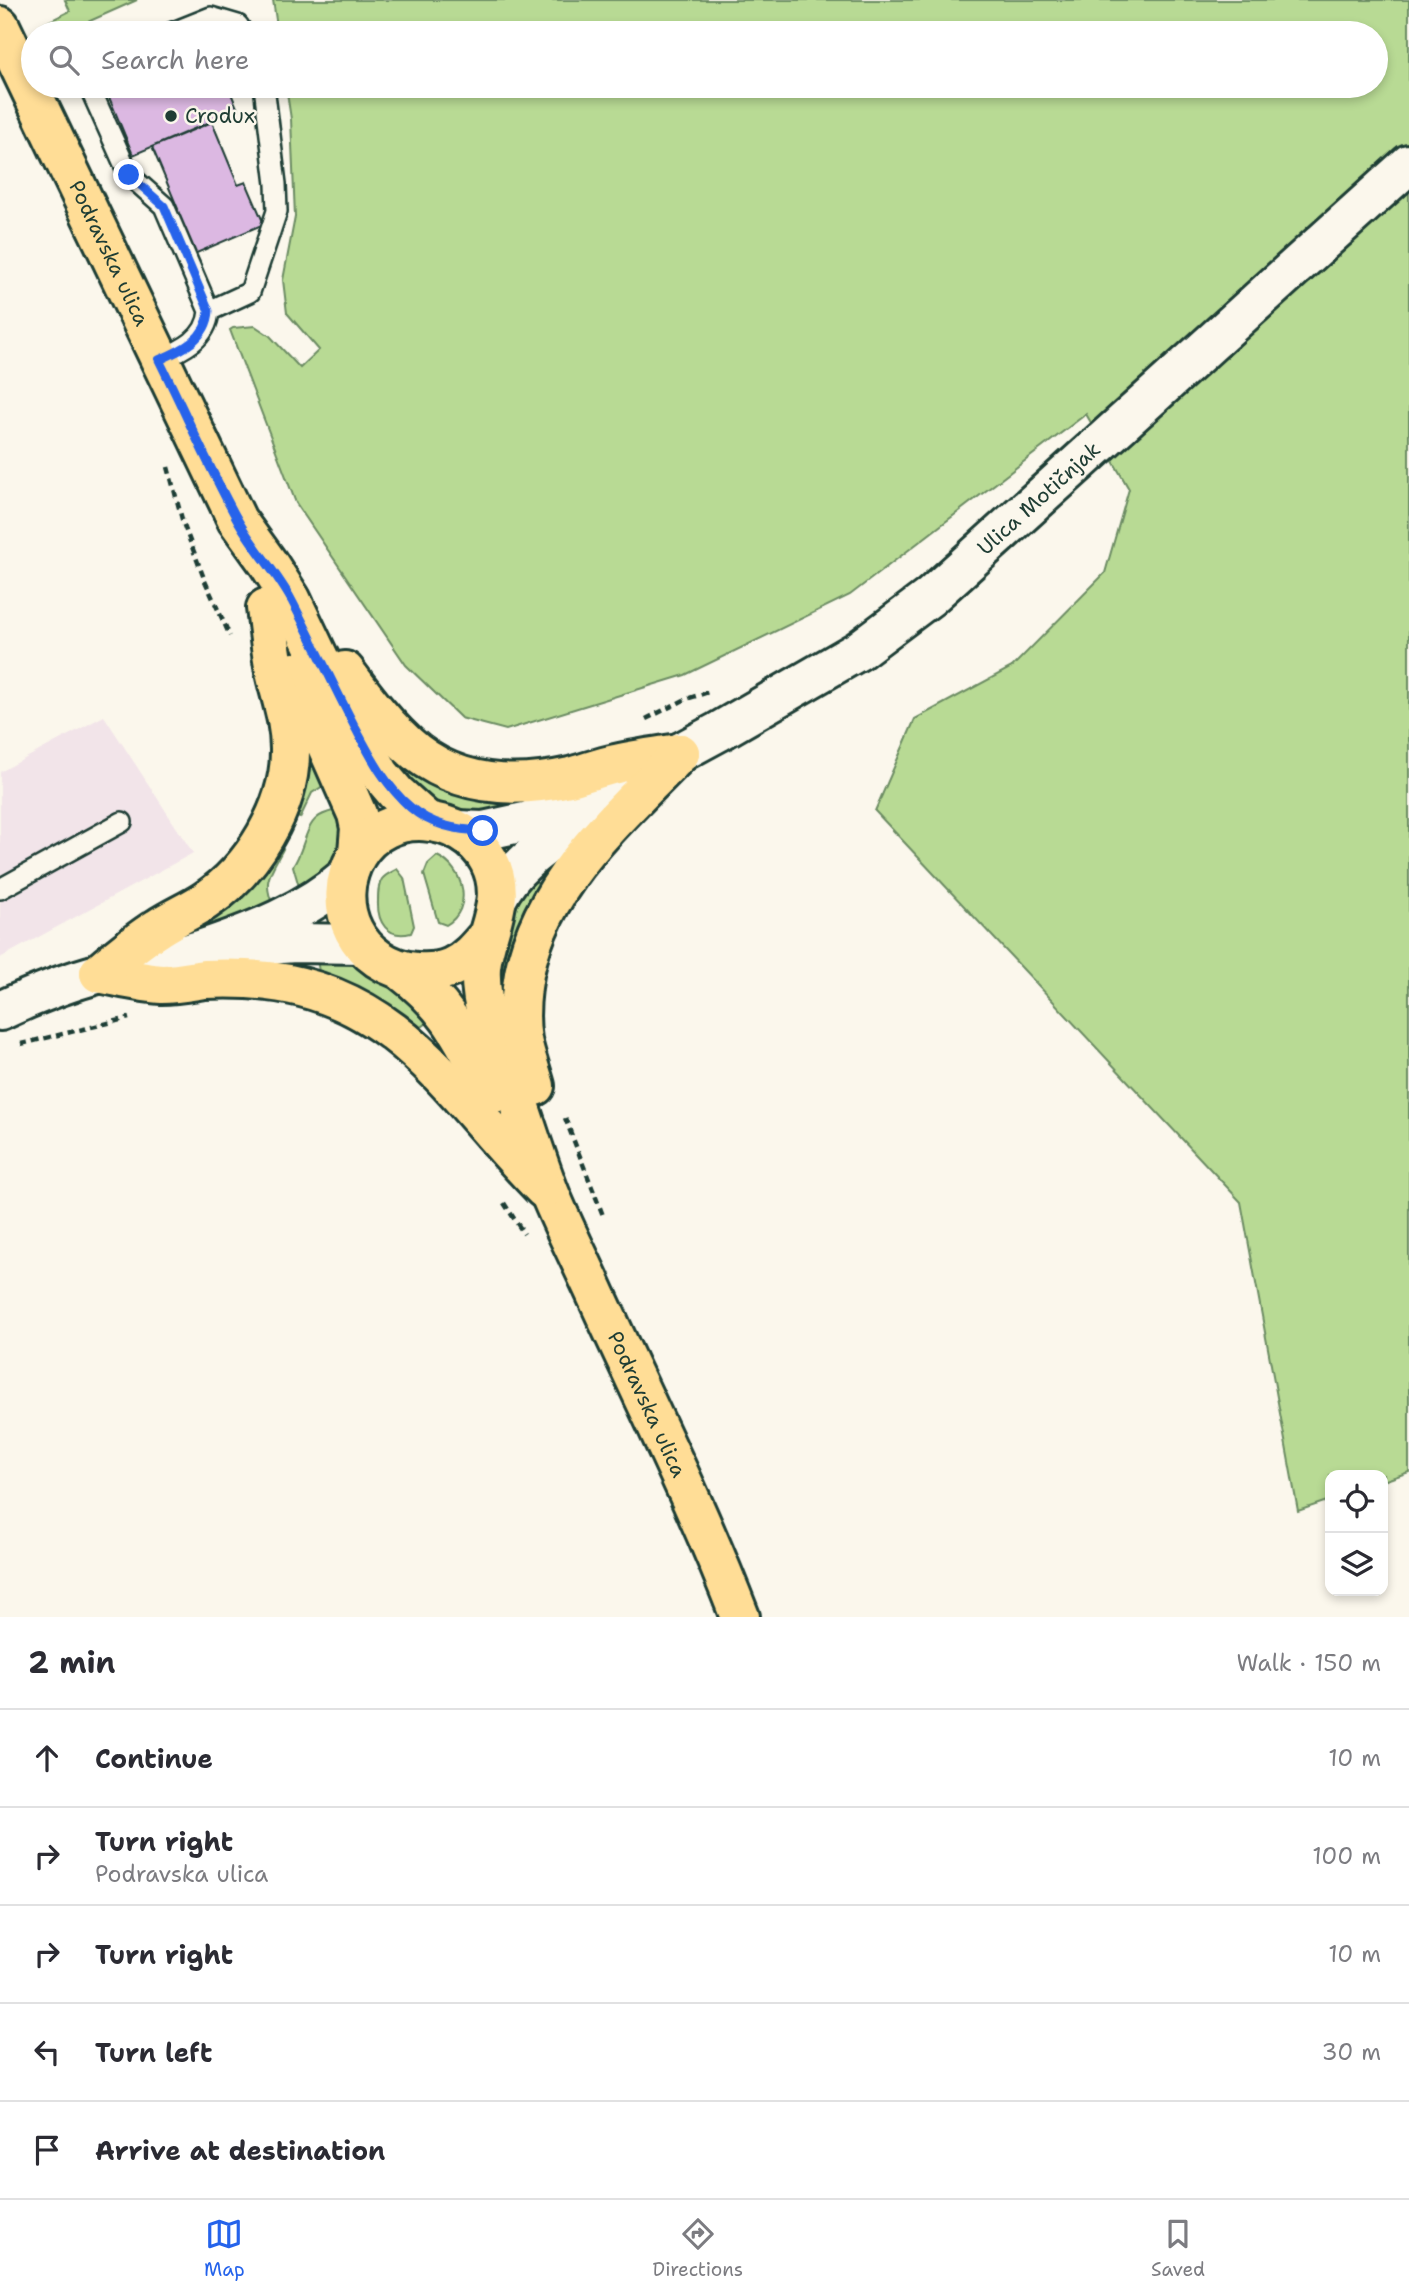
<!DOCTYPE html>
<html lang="en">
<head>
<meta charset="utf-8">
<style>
	:root { --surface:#fff; --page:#f2f2f3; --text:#2b2b33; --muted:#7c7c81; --line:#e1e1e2; --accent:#2563eb }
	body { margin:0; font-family:"Shantell Sans",sans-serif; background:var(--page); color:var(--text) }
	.controls { position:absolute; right:21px; bottom:21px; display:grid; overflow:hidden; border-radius:14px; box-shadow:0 4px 10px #0003 }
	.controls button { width:63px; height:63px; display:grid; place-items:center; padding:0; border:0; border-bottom:2px solid var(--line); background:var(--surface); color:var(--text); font:35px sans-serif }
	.stop { position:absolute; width:21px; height:21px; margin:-16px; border:5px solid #2563eb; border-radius:50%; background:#fff }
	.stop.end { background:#2563eb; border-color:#fff; box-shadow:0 2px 7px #0008 }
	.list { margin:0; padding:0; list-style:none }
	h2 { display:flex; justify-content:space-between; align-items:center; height:91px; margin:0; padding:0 28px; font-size:30px }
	h2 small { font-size:23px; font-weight:400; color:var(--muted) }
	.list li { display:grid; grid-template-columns:46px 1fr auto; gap:21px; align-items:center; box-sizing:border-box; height:98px; padding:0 28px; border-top:2px solid var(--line) }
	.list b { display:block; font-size:26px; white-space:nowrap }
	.list p { margin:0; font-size:23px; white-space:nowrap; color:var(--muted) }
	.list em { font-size:23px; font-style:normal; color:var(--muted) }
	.icon { flex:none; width:38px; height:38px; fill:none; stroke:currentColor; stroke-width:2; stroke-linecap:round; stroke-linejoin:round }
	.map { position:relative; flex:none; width:1409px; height:1617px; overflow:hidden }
	.search { position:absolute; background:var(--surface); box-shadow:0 4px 10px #0003; left:21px; right:21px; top:21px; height:77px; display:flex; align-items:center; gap:18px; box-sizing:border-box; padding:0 24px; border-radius:38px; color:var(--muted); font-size:26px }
	.sheet { height:581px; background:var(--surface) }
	nav { display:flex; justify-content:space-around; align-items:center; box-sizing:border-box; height:98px; border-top:2px solid var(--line); background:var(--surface); font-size:19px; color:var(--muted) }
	nav a { display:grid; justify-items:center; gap:4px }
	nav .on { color:var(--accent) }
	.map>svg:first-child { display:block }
	.built { fill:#f2e4e9 }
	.green { fill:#b8da94; stroke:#6c8c64; stroke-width:2 }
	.building { fill:#dcb8e2; stroke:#1f3d34; stroke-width:2 }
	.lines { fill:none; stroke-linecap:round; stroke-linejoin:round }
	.service-casing { stroke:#1f3d34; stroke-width:24 }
	.secondary-casing { stroke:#1f3d34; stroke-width:44 }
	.primary-casing { stroke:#1f3d34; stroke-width:44 }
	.path { stroke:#1f3d34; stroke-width:4.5; stroke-dasharray:7 5; stroke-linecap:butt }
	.service { stroke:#fbf7ec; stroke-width:19 }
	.secondary { stroke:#fbf7ec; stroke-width:38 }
	.primary { stroke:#ffdd96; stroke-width:38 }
	.route { stroke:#2563eb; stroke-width:9 }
	.poi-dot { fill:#1f3d34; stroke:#fbf7ec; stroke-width:2.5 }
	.labels { text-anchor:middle; stroke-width:5; stroke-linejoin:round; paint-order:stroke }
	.poi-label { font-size:21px; fill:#1f3d34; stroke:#fbf7ec; text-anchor:start }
	.street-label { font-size:21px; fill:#1f3d34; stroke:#fbf7ec }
</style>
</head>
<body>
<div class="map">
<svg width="1409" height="1617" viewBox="0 0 1409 1617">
	<rect width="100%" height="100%" fill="#fbf7ec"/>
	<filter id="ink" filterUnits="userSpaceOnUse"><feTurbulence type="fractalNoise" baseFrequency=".0143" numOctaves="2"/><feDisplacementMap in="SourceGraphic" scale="14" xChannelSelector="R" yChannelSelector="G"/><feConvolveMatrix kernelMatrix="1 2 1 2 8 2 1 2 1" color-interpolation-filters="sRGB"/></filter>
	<g filter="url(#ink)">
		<path class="built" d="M104,716l89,137 -193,105v-186z"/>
		<path class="green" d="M65,0h72l-54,24 3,9h-40l-4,-8 28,-14z
			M273,0h1136v1472l-26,9v-6h-53v25l-32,11 -57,-309 -366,-391 40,-92 97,-52 93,-94 24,-84 -43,-75 -236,181 -165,80 -179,55 -45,-12 -55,-53 -110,-162 -66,-173 3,-2 22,-2 15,10 30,32 19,-18 -32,-37 -4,-33 12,-63 -4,-98 -5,-33h1090v-53h-1098z
			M302,744l29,37 -19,12 -12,25 -9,-3z
			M416,768l83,29 2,16 -41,5 -59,-36z
			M339,809l7,17 -5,32 -41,32 -7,-24c10,-13 12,-39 24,-48 5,-5 16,-7 22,-9z
			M276,845l7,4c-12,23 -22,32 -9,58l-64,21 -6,-11z
			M437,856c27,12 37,53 9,69l-8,-3 -14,-48 4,-10z
			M397,869l7,9 10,48 -3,7c-24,6 -34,-11 -33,-32 0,-8 0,-16 4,-22 4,-5 10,-7 15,-10z
			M530,874l12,15 -34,97 -14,1 1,-41z
			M317,957l40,3 78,57 -20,15 -95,-51z"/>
		<path class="building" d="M115,86h113l10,24 -105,45 -27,-65z
			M212,122l26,63 8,-3 18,42 -72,31 -19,-44 5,-2 -26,-62z"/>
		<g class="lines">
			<g class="service-casing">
				<path id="service" d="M171,33l40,-16 27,8 5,8
					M89,86l40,89 35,31 45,105c-2,28 -27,39 -50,49
					M209,311l41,-19 27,-81 -1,-27 -12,-98
					M0,889l122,-67"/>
			</g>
			<g class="secondary-casing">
				<g id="secondary">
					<path id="s1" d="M457,830l26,1 46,-10 47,-22 55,-20 87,-47 140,-81 72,-54 479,-433"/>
					<path d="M497,899c21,-44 71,-65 106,-96"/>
					<path d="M239,947l56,-4 66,1"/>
					<path d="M0,1011c32,-15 67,-29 101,-38 32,-9 67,-13 99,-23 53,-18 106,-38 148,-75"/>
				</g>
			</g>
			<g class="primary-casing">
				<g id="primary">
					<path id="s2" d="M0,26l237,494 31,43 23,36 38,80 51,95 16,19 30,27"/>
					<path d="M345,671c20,27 44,59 71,81 45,35 100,37 154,25 15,-4 31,-10 46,-13 21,-5 43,-8 64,-11"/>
					<path d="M294,672l63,142 3,14 -2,24"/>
					<path id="s3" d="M488,935c-11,13 -21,25 -36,32 -11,5 -24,6 -36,5 -58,-5 -89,-67 -59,-117 29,-49 106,-43 132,6 20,39 -4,68 -8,106 -1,20 3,42 9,60 5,20 15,38 22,57 13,37 24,74 38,110 13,32 29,63 43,94 50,110 104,217 147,329"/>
					<path d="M402,971c49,37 62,71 90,123"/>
					<path d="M99,973c21,4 43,10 63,11 14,0 29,-3 42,-5 22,-1 42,-1 64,2 135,15 189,122 276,208"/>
					<path d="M99,973c19,-16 38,-32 59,-45 15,-10 32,-17 47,-27 47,-31 86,-94 85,-152 0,-26 -8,-48 -14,-73 -5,-22 -7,-46 -10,-68"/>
					<path d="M535,1086c-4,-15 -10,-31 -13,-46 -3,-17 -2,-37 0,-53 12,-99 93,-166 158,-234"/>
				</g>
			</g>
			<path class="path" d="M168,467l15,56 22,58 25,55
				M646,719l40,-20 26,-8
				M21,1044l108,-26
				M565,1118l39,100
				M504,1203l20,31"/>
			<use href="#service" class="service"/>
			<use href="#secondary" class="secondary"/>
			<use href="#primary" class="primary"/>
		</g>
	</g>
	<g class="lines" filter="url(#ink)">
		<path class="route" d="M129,175l35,31 45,105c-2,28 -27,39 -50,49 26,52 49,106 77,157 16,30 40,54 56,84 22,42 42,86 64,128 15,28 29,56 54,78 20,18 46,23 73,24"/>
	</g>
	<circle class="poi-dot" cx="171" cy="116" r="7"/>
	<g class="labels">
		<g class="poi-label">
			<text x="185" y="123">Crodux</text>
		</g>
		<g class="street-label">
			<text dy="7" stroke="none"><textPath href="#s2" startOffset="252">Podravska ulica</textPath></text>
			<text dy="7" stroke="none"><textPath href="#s1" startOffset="681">Ulica Motičnjak</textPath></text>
			<text dy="7" stroke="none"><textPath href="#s3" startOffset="980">Podravska ulica</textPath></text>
		</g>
	</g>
</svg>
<div class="controls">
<button><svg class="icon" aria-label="locate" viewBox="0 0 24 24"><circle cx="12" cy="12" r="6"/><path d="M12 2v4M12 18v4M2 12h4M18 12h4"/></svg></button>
<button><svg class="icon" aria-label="layers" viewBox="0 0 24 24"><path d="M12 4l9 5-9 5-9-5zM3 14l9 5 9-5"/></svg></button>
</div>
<div class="stop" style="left:483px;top:831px"></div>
<div class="stop end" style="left:129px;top:175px"></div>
<div class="search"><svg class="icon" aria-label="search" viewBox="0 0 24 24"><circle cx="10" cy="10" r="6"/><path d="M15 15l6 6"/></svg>Search here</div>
</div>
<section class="sheet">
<h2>2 min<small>Walk · 150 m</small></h2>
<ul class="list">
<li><svg class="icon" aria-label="ahead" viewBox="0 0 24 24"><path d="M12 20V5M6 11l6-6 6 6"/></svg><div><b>Continue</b></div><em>10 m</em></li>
<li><svg class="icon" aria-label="right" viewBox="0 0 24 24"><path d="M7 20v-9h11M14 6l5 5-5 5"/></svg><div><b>Turn right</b><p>Podravska ulica</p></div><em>100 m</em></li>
<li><svg class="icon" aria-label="right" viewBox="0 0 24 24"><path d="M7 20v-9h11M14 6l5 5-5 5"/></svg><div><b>Turn right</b></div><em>10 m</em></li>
<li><svg class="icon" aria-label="left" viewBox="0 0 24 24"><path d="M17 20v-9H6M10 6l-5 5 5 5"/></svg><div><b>Turn left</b></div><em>30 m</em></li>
<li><svg class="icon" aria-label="arrive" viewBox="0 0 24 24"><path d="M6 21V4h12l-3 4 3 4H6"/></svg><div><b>Arrive at destination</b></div></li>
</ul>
</section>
<nav>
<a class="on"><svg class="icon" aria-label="map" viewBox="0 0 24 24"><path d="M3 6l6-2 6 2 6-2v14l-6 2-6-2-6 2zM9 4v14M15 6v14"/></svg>Map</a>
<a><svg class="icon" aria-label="directions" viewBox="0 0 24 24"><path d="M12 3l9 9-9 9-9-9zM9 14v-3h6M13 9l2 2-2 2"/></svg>Directions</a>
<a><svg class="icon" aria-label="saved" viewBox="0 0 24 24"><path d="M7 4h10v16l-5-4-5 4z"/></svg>Saved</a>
</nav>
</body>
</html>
